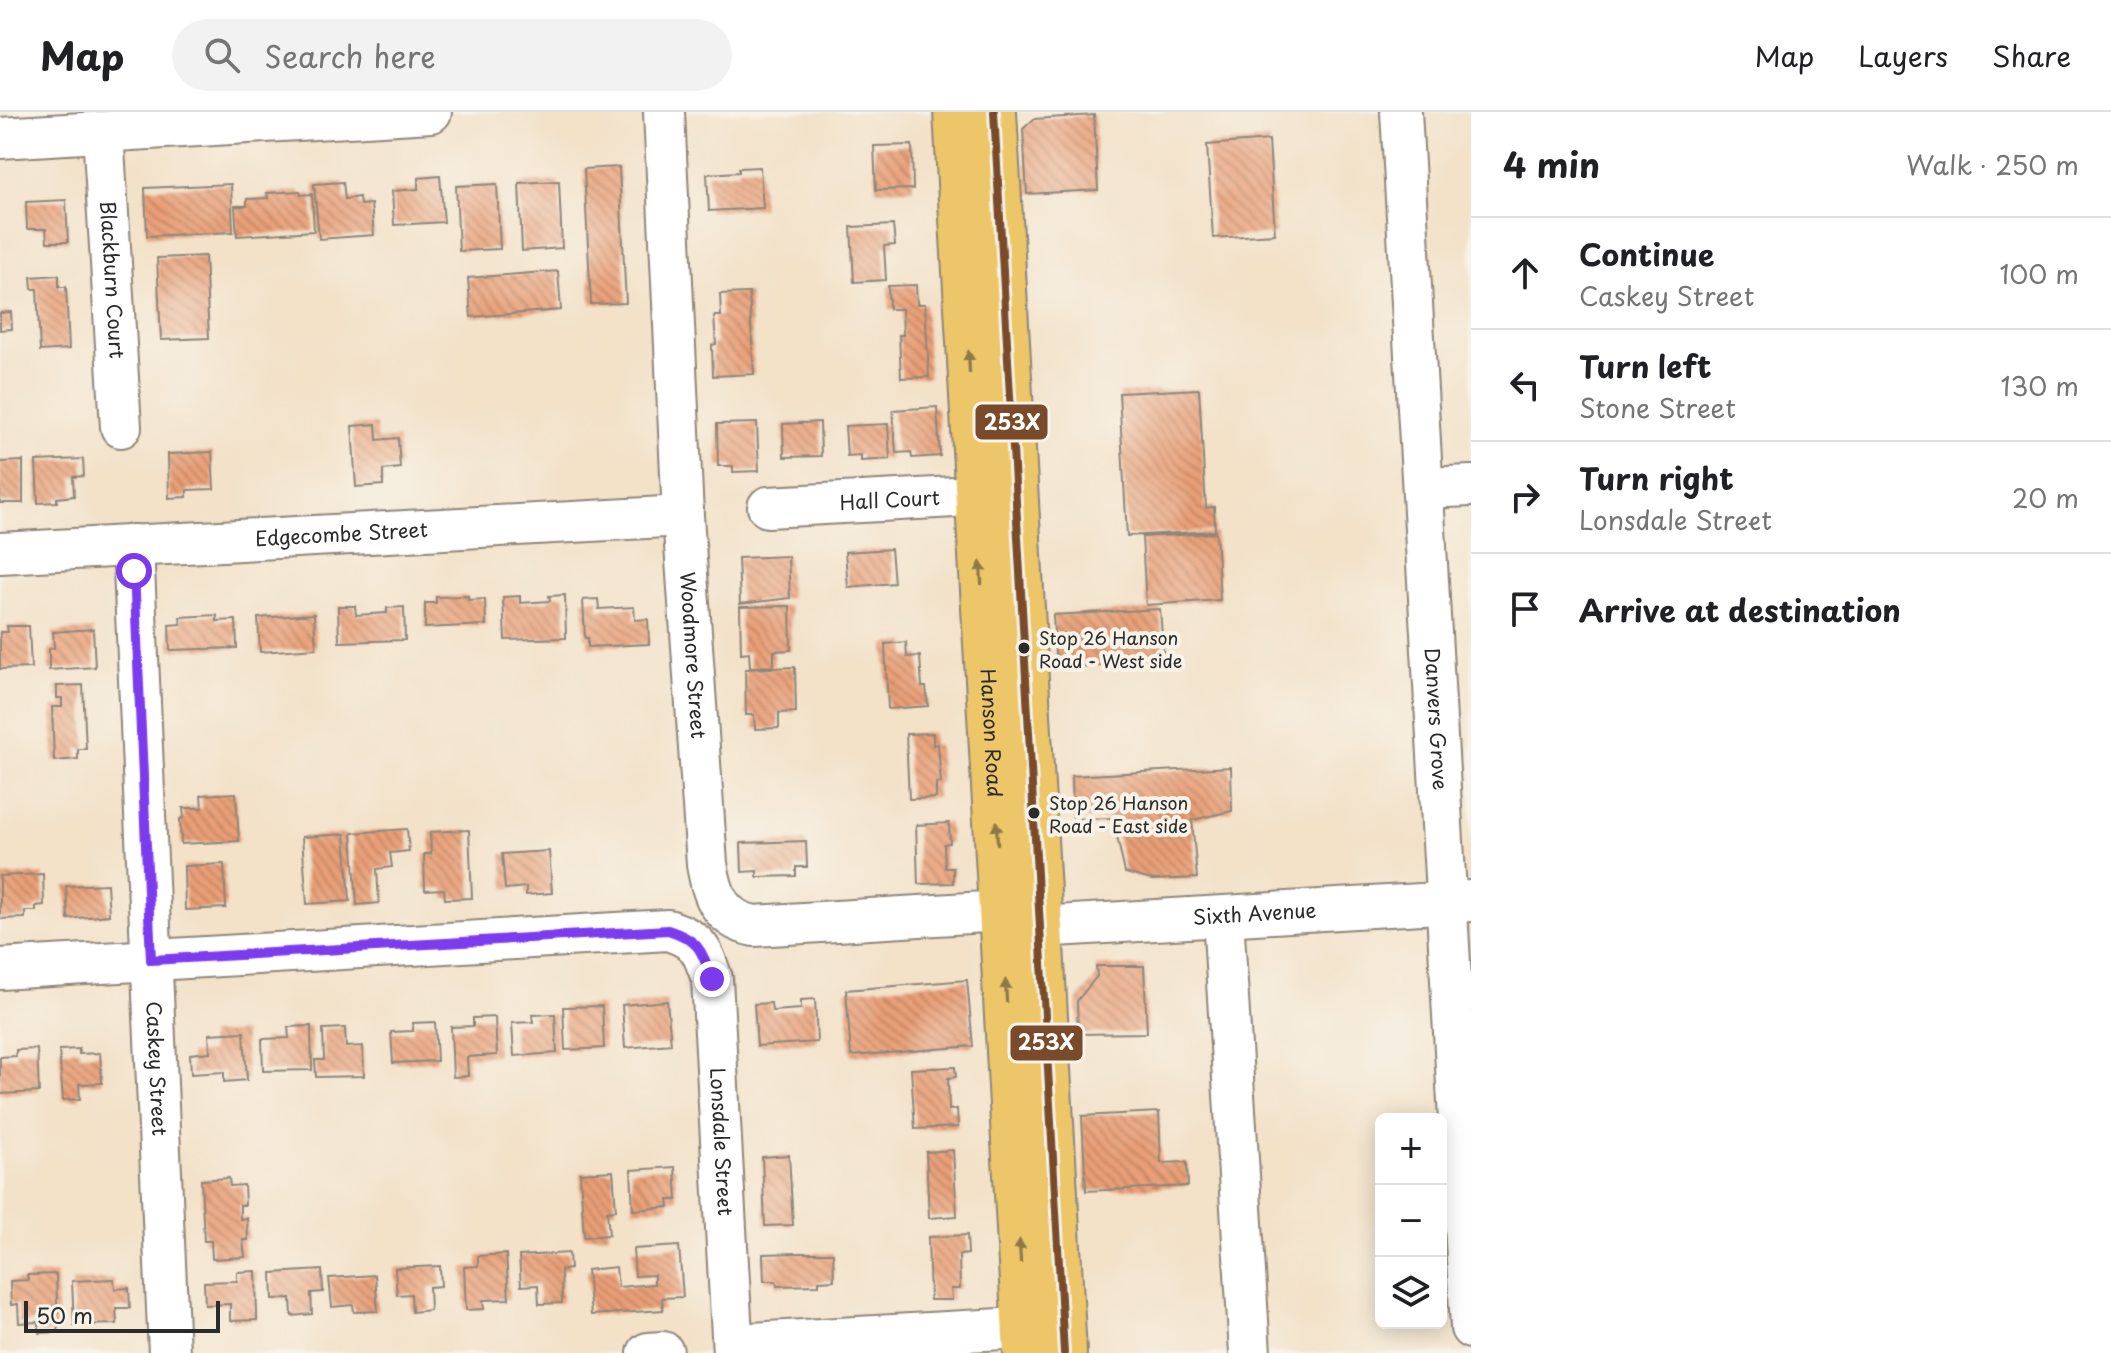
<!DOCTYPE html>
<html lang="en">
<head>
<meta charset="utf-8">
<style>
	:root { --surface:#fff; --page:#f2f2f2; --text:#202124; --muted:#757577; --line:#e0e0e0 }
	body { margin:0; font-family:"Playpen Sans",sans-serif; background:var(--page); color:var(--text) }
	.controls { position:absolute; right:24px; bottom:24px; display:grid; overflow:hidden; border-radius:12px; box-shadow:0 4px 20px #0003 }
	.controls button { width:72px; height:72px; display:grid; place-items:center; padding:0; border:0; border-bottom:2px solid var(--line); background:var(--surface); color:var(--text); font:40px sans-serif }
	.scale { position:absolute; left:24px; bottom:20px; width:196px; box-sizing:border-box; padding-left:8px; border:4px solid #2b2b2b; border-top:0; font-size:22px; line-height:28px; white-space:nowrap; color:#2b2b2b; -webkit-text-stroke:6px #f7f3e8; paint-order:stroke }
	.stop { position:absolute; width:24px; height:24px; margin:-18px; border:6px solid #7c3aed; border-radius:50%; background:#fff }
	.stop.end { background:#7c3aed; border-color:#fff; box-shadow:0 2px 8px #0008 }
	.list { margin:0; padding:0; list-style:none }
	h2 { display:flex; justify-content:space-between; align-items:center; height:104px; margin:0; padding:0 32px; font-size:34px }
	h2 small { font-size:26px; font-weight:400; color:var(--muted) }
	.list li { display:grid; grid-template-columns:52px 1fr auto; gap:24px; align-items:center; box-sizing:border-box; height:112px; padding:0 32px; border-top:2px solid var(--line) }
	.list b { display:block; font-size:30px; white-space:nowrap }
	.list p { margin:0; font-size:26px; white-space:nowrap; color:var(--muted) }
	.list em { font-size:26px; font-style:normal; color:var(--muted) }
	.icon { flex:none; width:44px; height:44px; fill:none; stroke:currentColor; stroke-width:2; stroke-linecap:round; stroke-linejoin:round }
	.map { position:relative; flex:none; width:1471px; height:1241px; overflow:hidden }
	header { display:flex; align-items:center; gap:48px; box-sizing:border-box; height:112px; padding:0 40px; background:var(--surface); border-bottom:2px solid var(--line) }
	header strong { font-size:38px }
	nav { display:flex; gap:44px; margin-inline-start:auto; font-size:28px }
	.search { width:560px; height:72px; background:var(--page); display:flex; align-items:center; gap:20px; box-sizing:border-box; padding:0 28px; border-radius:44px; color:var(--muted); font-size:30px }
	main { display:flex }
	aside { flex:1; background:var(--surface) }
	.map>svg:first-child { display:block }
	.building { fill:url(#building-back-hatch) }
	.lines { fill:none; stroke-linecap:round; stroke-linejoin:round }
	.minor-casing { stroke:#8f867a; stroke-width:44 }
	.major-casing { stroke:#8f867a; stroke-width:48 }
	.minor { stroke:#fff; stroke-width:40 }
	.major { stroke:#ecc669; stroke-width:44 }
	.bus-1-casing { stroke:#f7f3e8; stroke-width:14 }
	.bus-1 { stroke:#7a4b2a; stroke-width:8 }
	.oneway { fill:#8c784a }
	.route { stroke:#7c3aed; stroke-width:10 }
	.bus-dot { fill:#2b2b2b; stroke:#f7f3e8; stroke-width:3 }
	.labels { text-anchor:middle; stroke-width:8; stroke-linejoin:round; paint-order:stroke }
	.bus-label { font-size:18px; fill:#2b2b2b; stroke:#f7f3e8; text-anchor:start }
	.street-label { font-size:20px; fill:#2b2b2b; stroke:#f7f3e8 }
	.line-badge { stroke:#f7f3e8; stroke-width:3 }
	.badge-label { font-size:22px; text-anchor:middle; font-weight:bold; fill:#fff }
</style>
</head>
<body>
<header>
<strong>Map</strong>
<div class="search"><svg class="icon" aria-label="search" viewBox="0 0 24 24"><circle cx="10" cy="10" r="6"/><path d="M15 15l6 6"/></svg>Search here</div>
<nav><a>Map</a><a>Layers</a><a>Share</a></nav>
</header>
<main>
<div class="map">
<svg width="1471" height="1241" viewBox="0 0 1471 1241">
	<defs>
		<pattern id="building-back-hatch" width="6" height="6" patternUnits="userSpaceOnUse" patternTransform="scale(2)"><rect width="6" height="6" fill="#e99f77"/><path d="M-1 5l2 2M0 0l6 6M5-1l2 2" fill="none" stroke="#bd8262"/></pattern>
	</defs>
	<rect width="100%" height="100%" fill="#f7f3e8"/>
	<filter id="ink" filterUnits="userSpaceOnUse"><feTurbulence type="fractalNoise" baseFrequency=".0125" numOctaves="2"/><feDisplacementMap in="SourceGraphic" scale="16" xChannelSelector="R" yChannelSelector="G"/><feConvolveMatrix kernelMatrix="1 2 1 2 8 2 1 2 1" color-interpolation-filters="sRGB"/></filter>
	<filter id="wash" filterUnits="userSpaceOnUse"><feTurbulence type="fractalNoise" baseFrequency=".006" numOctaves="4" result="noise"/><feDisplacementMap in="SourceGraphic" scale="32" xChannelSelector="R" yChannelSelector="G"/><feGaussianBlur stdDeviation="1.8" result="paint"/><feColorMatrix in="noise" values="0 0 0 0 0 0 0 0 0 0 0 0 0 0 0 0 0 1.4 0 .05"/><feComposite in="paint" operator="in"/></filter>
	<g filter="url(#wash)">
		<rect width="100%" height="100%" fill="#f3e1c8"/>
		<g id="blocks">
			<path class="building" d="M1094,3l4,75 -71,4 -4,-65 11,-10z
				M1269,28l6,94 -62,4 -6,-93z
				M912,33l1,44 -37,1 -2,-44z
				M619,55l7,136 -35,1 -7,-135z
				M760,55l3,41 -54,3 -2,-37 32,-2v-4z
				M440,64l4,46 -50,3 -2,-34 26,-2v-11z
				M559,69l3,67 -40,3 -3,-68z
				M343,70l2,17 14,-2 1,8 11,-1 3,31 -55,4 -5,-55z
				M231,72l2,48 -86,4 -2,-48z
				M497,72l3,65 -41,2 -3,-65z
				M300,79l1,4 11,-1 2,37 -77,5 -2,-30h12v-7l21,-1 -1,-5z
				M66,88l2,42h-21l-1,-13h-19l-1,-27z
				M893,113l2,20 -11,1 2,34 -32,2 -3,-55z
				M205,144l4,82 -48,2 -4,-82z
				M558,159l3,39 -90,7 -3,-39z
				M59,163v12h7l3,62 -29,2 -3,-62h-5l-1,-12z
				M916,173l1,19h8l4,73 -28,1 -2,-43h4l-1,-26h-13l-1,-23z
				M749,181l5,81 -41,2 -1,-31 4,-1 -2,-28h7l-1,-22z
				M11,200l1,17 -12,1v-17z
				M1199,277l7,119 8,-1 1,24 -88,5 -8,-143z
				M937,295l3,49 -28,2 -1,-6 -15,1 -3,-43z
				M820,310l1,34 -37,1 -1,-33z
				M757,311l2,48 -26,1v-6h-15l-1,-42z
				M376,312l1,16 21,-2 2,30 -17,2v15l-27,2 -4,-61z
				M888,312l2,35 -29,2v-6l-14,1 -2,-30z
				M212,340l2,37 -27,1v7l-18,1 -1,-44z
				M83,347l1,17 -11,1 1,19 -17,2v4l-19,1 -2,-42z
				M23,349v42h-23v-41z
				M1216,421l4,67 -74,5 -4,-68z
				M891,437l3,34 -46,4 -3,-35z
				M788,444l2,42 -50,6 -2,-46z
				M565,483l1,43 -61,2 -2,-43 17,-1v7l30,-2 -1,-5z
				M468,484v4l17,-1 1,26 -61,3v-25h11v-6z
				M598,487l1,10 35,-2 1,13 13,-1 1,25 -61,3v-9h-3l-2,-38z
				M338,494h17l1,9 31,-2v-5l17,-1 1,33 -66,2z
				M790,494l1,44 -17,1v15l-24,1 -1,-15 -8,1 -1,-46z
				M1160,497l4,52 -108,7 -3,-53z
				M314,502l2,34 -56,4 -2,-34z
				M217,503v6l19,-1 1,28 -67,2 -1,-25 12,-1 -1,-7z
				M7,514h22l2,42 -31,1v-37h8z
				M93,517l2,38 -46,3v-21l5,-1 -1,-16z
				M906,530l1,15 13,-1 2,31h4l2,19 -40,3 -3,-65z
				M795,555l1,45 -17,1v15l-24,1 -1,-14h-8l-1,-46z
				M83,573l3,64h-8v10l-24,2 -2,-54h10v-9h-5v-12z
				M933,621v12l5,-1 3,39h-5v15l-27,1 -3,-65z
				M1231,655l1,44 -40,9 5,58 -45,2 -27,-7 -12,-55 -40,1 -1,-43z
				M236,681l3,48 -58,3 -1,-25 4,-1 -1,-10h19l-1,-13z
				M949,711l1,20 -6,1 1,24h8v15l-35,1 -2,-59z
				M407,717l2,22 -19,2 2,14 -15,2 2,34 -22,2 -5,-72z
				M469,718l3,68 -27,1 -1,-10 -19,1 -1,-36h7l-1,-22z
				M345,722l5,67 -43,3 -5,-67z
				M806,729l1,26h-11v9l-39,1v-6l-15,1 -1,-29z
				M549,739l3,42 -26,2v-8l-21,2 -3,-35z
				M224,752l2,44 -41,2 -1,-44z
				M43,762l1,31 -8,1v5h-11v7l-25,1v-43z
				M107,772l2,31 -41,4 -2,-33z
				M1096,854h48l3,67 -69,1 -1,-33 20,-25z
				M967,868l6,66 -122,10 -5,-66z
				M815,887l2,43 -60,4 -3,-42 17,-1 1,8 29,-2v-9z
				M667,889l4,43 -46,4 -3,-43z
				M602,894l2,42 -39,2 -2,-43z
				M555,902l2,39 -43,3 -2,-33 21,-1 -1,-7z
				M495,905l2,38 -30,2 1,19 -15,1 -2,-50 22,-1v-8z
				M435,910l2,39 -44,2 -2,-31 22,-1v-8z
				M311,914l1,44 -49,1 -1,-32 27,-1 -1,-11z
				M345,916l1,19 17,-1 1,30 -48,1 -1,-17h9l-1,-31z
				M244,920l3,48 -23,2v-10l-33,2 -1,-20 20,-2 -1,-18z
				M37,937l2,43 -39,2v-37l16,-1v-6z
				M79,937v5l21,-1 2,30 -23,1 1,15 -17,1 -4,-50z
				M955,955l1,10 -8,1 1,32 8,-1 1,18 -43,2 -4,-60z
				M1159,1000l2,51 26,-1 1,24 -102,5 -4,-75z
				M953,1038l4,66 -28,2 -3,-66z
				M789,1043l4,70 -28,1 -3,-69z
				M675,1055l2,33h-9l1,7 -36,3 -2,-40z
				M613,1059l3,39 -9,1 2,24 -25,2 -4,-64z
				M229,1066l1,8 14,-1 1,20h-5v14l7,-1 1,22h-5l2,17 -33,2 -1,-18h-7l-3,-61z
				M967,1123l1,19 -9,1 1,34h-9l1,11h-22l-2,-63z
				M679,1134l4,51 -21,1 1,12 -72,5 -4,-45 29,-3 2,20 36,-3v-9l-19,1 -2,-27z
				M569,1141l1,16 -9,1 1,33 -23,1 -1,-19 -17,1 -2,-30z
				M798,1141h35l1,27 -15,1v4l-42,1 -1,-5h-12l-1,-27z
				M506,1142l3,45 -26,1 1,9 -18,1 -2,-43 14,-1v-10z
				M440,1154l1,20 -12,1 1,23 -18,2 -1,-18 -14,1 -2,-27z
				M322,1158l1,22 -12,1 1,21 -20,2 -1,-18 -18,1 -1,-26z
				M256,1159l1,49 -27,1v-17l-25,1 -1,-23 33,-1v-9z
				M56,1162l2,58 -19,1v-11l-20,1 -1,-19 -7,1 -1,-24 18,-1 -1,-5z
				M375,1163l3,36 -24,1 -1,-7 -21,2 -3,-29z
				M114,1167l1,10 14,-1 1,20h-14l1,16 -43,1 -2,-44z"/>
		</g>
	</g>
	<g filter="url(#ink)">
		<use href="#blocks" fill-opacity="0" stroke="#8f867a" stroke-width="2"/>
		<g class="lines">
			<g class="minor-casing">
				<g id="minor">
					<path id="s1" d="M664,0l19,404 24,348c5,31 13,55 47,62l248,-15"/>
					<path id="s2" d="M1401,0l70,1216"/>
					<path id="s3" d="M103,20l18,295"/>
					<path d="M0,26l431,-26"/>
					<path d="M1423,376l48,-2"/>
					<path id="s4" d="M768,395l243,-13"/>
					<path id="s5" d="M133,433l36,808"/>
					<path id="s6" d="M0,441l683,-37"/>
					<path d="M1223,805l27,436"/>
					<path id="s7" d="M1039,815l432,-26"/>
					<path id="s8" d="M0,857l668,-39c31,10 34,19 44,49l21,374"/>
					<path d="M733,1232l323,-18"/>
					<path d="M648,1241l15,-1"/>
				</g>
			</g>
			<g class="major-casing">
				<g id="major">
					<path id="s9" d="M956,0l70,1241"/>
					<path d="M994,0l70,1241"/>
				</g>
			</g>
			<use href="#minor" class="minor"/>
			<use href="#major" class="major"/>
			<g class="bus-1-casing">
				<path id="bus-1" d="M994,0l70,1241"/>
			</g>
			<use href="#bus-1" class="bus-1"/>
		</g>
		<defs><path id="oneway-solid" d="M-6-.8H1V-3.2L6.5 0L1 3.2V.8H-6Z" transform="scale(2)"/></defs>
		<g class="oneway">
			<use href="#oneway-solid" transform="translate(969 250) rotate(-93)"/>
			<use href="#oneway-solid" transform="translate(981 461) rotate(-93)"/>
			<use href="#oneway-solid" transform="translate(997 721) rotate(-93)"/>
			<use href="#oneway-solid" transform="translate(1006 879) rotate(-93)"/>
			<use href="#oneway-solid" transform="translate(1020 1139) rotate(-93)"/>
		</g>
	</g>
	<g class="lines" filter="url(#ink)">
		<path class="route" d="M134,459l17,389 517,-30c31,10 33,19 44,49"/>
	</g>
	<g class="bus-dot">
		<circle cx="1024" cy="536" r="7"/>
		<circle cx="1034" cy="701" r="7"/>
	</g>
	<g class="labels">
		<g class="bus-label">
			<text x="1039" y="533">Stop 26 Hanson<tspan x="1039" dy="23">Road - West side</tspan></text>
			<text x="1049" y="698">Stop 26 Hanson<tspan x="1049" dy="23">Road - East side</tspan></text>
		</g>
		<g class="street-label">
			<text dy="7" stroke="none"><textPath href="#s3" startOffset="148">Blackburn Court</textPath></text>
			<text dy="7" stroke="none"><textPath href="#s4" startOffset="122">Hall Court</textPath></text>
			<text dy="7" stroke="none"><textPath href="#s6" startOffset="342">Edgecombe Street</textPath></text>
			<text dy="7" stroke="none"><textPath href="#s1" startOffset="544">Woodmore Street</textPath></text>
			<text dy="7" stroke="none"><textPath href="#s2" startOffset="608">Danvers Grove</textPath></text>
			<text dy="7" stroke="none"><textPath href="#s9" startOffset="622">Hanson Road</textPath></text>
			<text dy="7" stroke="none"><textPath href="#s7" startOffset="216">Sixth Avenue</textPath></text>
			<text dy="7" stroke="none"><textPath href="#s5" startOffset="524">Caskey Street</textPath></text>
			<text dy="7" stroke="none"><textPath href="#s8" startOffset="902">Lonsdale Street</textPath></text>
		</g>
	</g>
	<g class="line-badge">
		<rect x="974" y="291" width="75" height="38" rx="8" fill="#7a4b2a"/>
		<rect x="1009" y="912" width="75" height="38" rx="8" fill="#7a4b2a"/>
	</g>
	<g class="badge-label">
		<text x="1012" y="318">253X</text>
		<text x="1046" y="938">253X</text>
	</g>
</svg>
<div class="controls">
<button>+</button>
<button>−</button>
<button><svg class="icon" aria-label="layers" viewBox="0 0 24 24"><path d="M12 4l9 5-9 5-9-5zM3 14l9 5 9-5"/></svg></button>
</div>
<div class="scale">50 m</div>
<div class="stop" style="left:134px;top:459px"></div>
<div class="stop end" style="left:712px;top:867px"></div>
</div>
<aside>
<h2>4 min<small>Walk · 250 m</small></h2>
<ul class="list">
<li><svg class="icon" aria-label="ahead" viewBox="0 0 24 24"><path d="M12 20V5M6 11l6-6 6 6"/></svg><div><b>Continue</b><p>Caskey Street</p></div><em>100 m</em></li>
<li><svg class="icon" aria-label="left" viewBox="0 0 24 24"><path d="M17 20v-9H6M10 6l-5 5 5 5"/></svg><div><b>Turn left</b><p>Stone Street</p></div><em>130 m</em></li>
<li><svg class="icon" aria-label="right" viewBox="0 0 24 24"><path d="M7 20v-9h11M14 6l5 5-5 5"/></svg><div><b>Turn right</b><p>Lonsdale Street</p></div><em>20 m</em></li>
<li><svg class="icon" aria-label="arrive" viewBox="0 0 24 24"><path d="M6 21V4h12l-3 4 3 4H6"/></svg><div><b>Arrive at destination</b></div></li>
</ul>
</aside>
</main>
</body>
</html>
